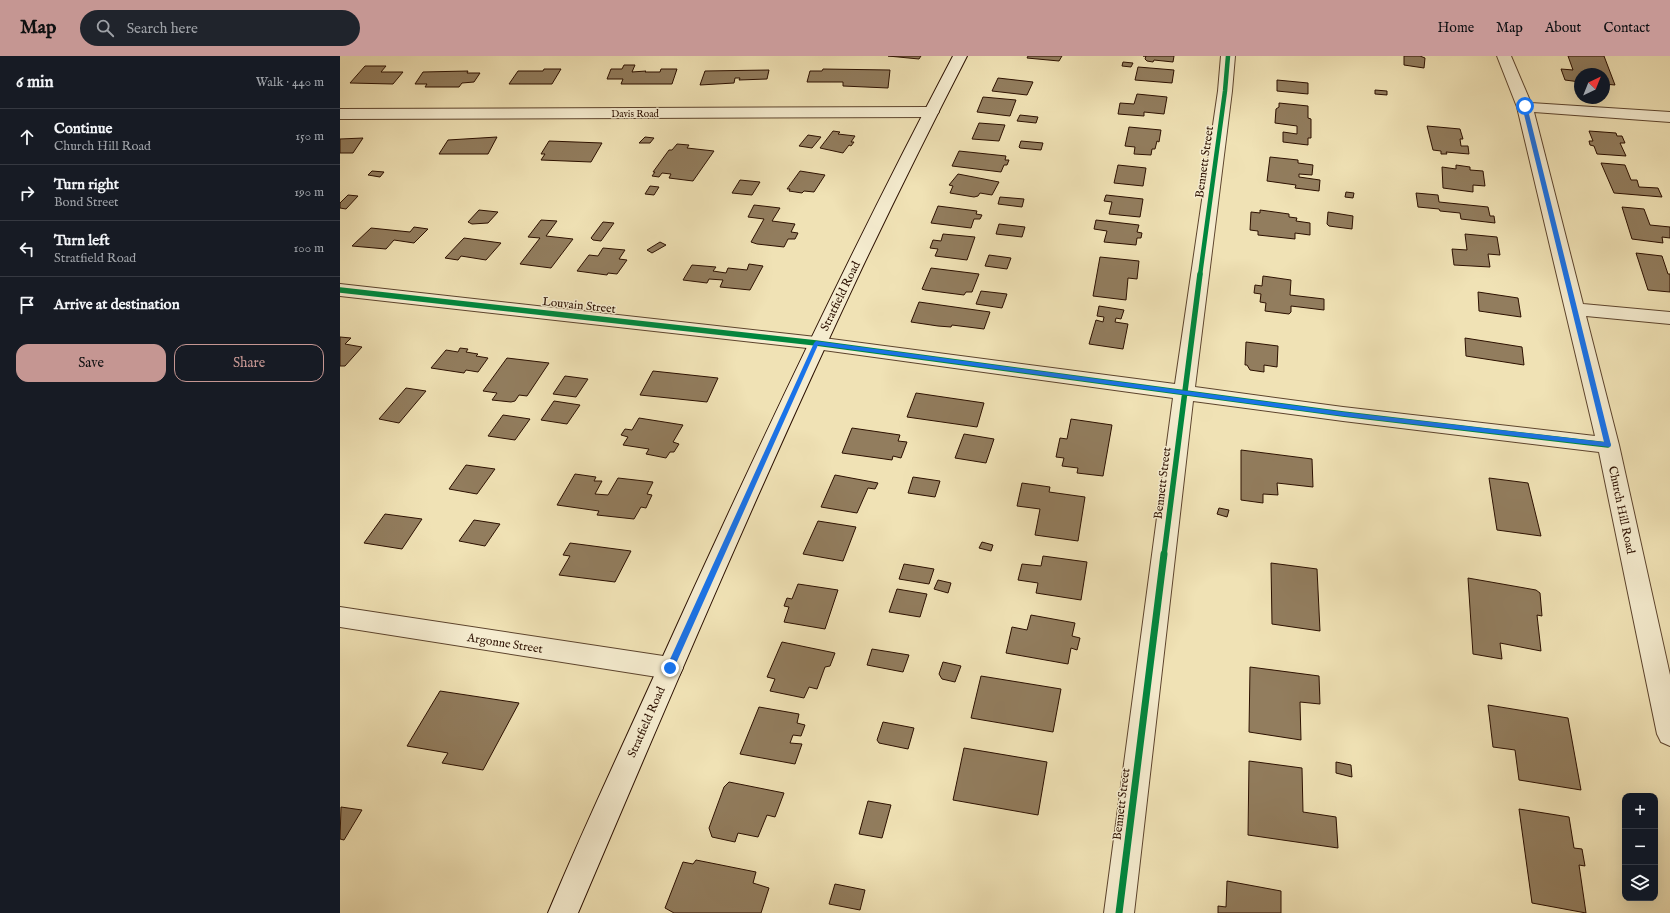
<!DOCTYPE html>
<html lang="en">
<head>
<meta charset="utf-8">
<style>
	:root { --surface:#171b24; --page:#20242c; --text:#f1f3f6; --muted:#9ea1a6; --line:#363941; --accent:#c59692 }
	body { margin:0; font-family:"IM FELL English",serif; background:var(--page); color:var(--text) }
	.controls { position:absolute; right:12px; bottom:12px; display:grid; overflow:hidden; border-radius:8px; box-shadow:0 4px 16px #0002 }
	.controls button { width:36px; height:36px; display:grid; place-items:center; padding:0; border:0; border-bottom:1px solid var(--line); background:var(--surface); color:var(--text); font:20px sans-serif }
	.compass { position:absolute; left:1234px; top:12px; width:36px; height:36px; border-radius:50%; background:var(--surface); box-shadow:0 4px 16px #0002; rotate:43deg }
	.stop { position:absolute; width:12px; height:12px; margin:-9px; border:3px solid #1a73e8; border-radius:50%; background:#fff }
	.stop.end { background:#1a73e8; border-color:#fff; box-shadow:0 1px 4px #0008 }
	.list { margin:0; padding:0; list-style:none }
	h2 { display:flex; justify-content:space-between; align-items:center; height:52px; margin:0; padding:0 16px; font-size:17px }
	h2 small { font-size:13px; font-weight:400; color:var(--muted) }
	.list li { display:grid; grid-template-columns:26px 1fr auto; gap:12px; align-items:center; box-sizing:border-box; height:56px; padding:0 16px; border-top:1px solid var(--line) }
	.list b { display:block; font-size:15px; white-space:nowrap }
	.list p { margin:0; font-size:13px; white-space:nowrap; color:var(--muted) }
	.list em { font-size:13px; font-style:normal; color:var(--muted) }
	.actions { display:flex; gap:8px; padding:12px 16px }
	.actions a { flex:1; padding:9px 0; border:1px solid var(--accent); border-radius:12px; text-align:center; font-size:14px; color:var(--accent) }
	.actions .main { background:var(--accent); color:#111 }
	.icon { flex:none; width:22px; height:22px; fill:none; stroke:currentColor; stroke-width:2; stroke-linecap:round; stroke-linejoin:round }
	.map { position:relative; flex:none; width:1330px; height:857px; overflow:hidden }
	header { display:flex; align-items:center; gap:24px; box-sizing:border-box; height:56px; padding:0 20px; background:var(--accent); color:#111 }
	header strong { font-size:19px }
	nav { display:flex; gap:22px; margin-inline-start:auto; font-size:14px }
	.search { width:280px; height:36px; background:var(--page); display:flex; align-items:center; gap:10px; box-sizing:border-box; padding:0 14px; border-radius:22px; color:var(--muted); font-size:15px }
	main { display:flex }
	aside { flex:1; background:var(--surface) }
	.map>svg:first-child { display:block }
	.building { fill:#927d5e; stroke:#2c1000 }
	.lines { fill:none; stroke-linecap:round; stroke-linejoin:round }
	.minor-casing { stroke:#5d442d; stroke-width:2 }
	.secondary-casing { stroke:#2c1000; stroke-width:2 }
	.minor { fill:#f5eccf; fill-rule:evenodd }
	.secondary { fill:#f5eccf; fill-rule:evenodd }
	.cycleway-far2-casing { stroke:#f5eccf; stroke-width:6 }
	.cycleway-far1-casing { stroke:#f5eccf; stroke-width:8 }
	.cycleway-casing { stroke:#f5eccf; stroke-width:10 }
	.cycleway-far2 { stroke:#00873e; stroke-width:4.5 }
	.cycleway-far1 { stroke:#00873e; stroke-width:5.5 }
	.cycleway { stroke:#00873e; stroke-width:7 }
	.route { fill:#1a73e8 }
	.labels { text-anchor:middle; stroke-width:3; stroke-linejoin:round; paint-order:stroke }
	.far-street-label { font-size:10px; fill:#2c1000; stroke:#f5eccf }
	.street-label { font-size:12px; fill:#2c1000; stroke:#f5eccf }
</style>
</head>
<body>
<header>
<strong>Map</strong>
<div class="search"><svg class="icon" aria-label="search" viewBox="0 0 24 24"><circle cx="10" cy="10" r="6"/><path d="M15 15l6 6"/></svg>Search here</div>
<nav><a>Home</a><a>Map</a><a>About</a><a>Contact</a></nav>
</header>
<main>
<aside>
<h2>6 min<small>Walk · 440 m</small></h2>
<ul class="list">
<li><svg class="icon" aria-label="ahead" viewBox="0 0 24 24"><path d="M12 20V5M6 11l6-6 6 6"/></svg><div><b>Continue</b><p>Church Hill Road</p></div><em>150 m</em></li>
<li><svg class="icon" aria-label="right" viewBox="0 0 24 24"><path d="M7 20v-9h11M14 6l5 5-5 5"/></svg><div><b>Turn right</b><p>Bond Street</p></div><em>190 m</em></li>
<li><svg class="icon" aria-label="left" viewBox="0 0 24 24"><path d="M17 20v-9H6M10 6l-5 5 5 5"/></svg><div><b>Turn left</b><p>Stratfield Road</p></div><em>100 m</em></li>
<li><svg class="icon" aria-label="arrive" viewBox="0 0 24 24"><path d="M6 21V4h12l-3 4 3 4H6"/></svg><div><b>Arrive at destination</b></div></li>
</ul>
<div class="actions"><a class="main">Save</a><a>Share</a></div>
</aside>
<div class="map">
<svg width="1330" height="857" viewBox="0 0 1330 857">
	<rect width="100%" height="100%" fill="#f0e2b5"/>
	<filter id="stains"><feTurbulence type="fractalNoise" baseFrequency=".005" numOctaves="4"/><feColorMatrix values="0 0 0 0 .2 0 0 0 0 .09 0 0 0 0 .02 0 0 0 .5 -.17"/></filter>
	<radialGradient id="worn" r=".72"><stop offset=".6" stop-color="#630" stop-opacity="0"/><stop offset="1" stop-color="#630" stop-opacity=".3"/></radialGradient>
	<path class="building" d="M548,0h33l-2,3z
		M688,0h34l-3,5 -32,-3z
		M803,0h31l-1,6 -19,-2 -1,2 -6,-1 -2,-2 1,-3z
		M1064,0h16l5,2 -1,10 -20,-3z
		M1228,0h36l11,29 -11,-1v-10h-24v8l-15,-2 -4,-11 12,1z
		M783,6l10,1 -2,4 -9,-1z
		M284,9h11l-3,7 14,-1 -1,1h15l1,-3h16l-5,15h-51l2,-5h-16l4,-10h11z
		M25,10h21l-5,6h22l-10,12 -43,-1z
		M798,11l36,3 -2,13 -37,-3z
		M204,13h17l-9,15h-43l9,-13h25z
		M483,13l67,1 -2,18 -45,-2v-4h-36l3,-11h12z
		M429,14l-2,9 -28,1 1,-2h-5l-1,5 -34,2 5,-14z
		M128,15l-1,2h13l-6,9 -12,1 -3,4h-34l2,-3h-12l8,-12z
		M658,22l35,4 -6,13 -35,-4z
		M937,24l31,3v11l-31,-3z
		M1035,34l12,1v4l-12,-1z
		M797,38l30,3 -3,17 -20,-2v4l-26,-2 2,-11 14,1z
		M643,41l33,3 -6,16 -33,-4z
		M939,47l29,3v12l3,1v19h-3v7l-25,-3v-10l14,2v-8l-22,-3 1,-14 3,-2z
		M680,59l18,2 -2,6 -19,-2z
		M639,67l26,2 -6,16 -27,-2z
		M1087,70l33,3 3,10h-3l1,7h7l1,8 -23,-2 1,2h-6v-3l-8,-1z
		M789,71l32,3 -2,12 -2,-1 -2,8h-3l-1,6 -17,-1 1,-7 -10,-1z
		M493,75l7,1 -2,2 17,2 -4,6h3l-3,4 -2,-1 -6,8 -23,-5z
		M1249,75l27,2 1,3h5l3,7h-5l6,13 -29,-2 -3,-8 -4,-1 -1,-4h4z
		M468,79l13,2 -9,11 -13,-2z
		M157,81l-9,17h-49l9,-14z
		M305,81l9,1 -4,5h-11z
		M23,82l-10,15h-13v-14z
		M209,85l53,2 -11,19 -50,-2 4,-6h-4z
		M681,85l22,2 -2,7 -21,-2 -1,-1z
		M337,88l12,1 -2,3 27,3 -21,30 -24,-3 2,-4 -9,-1 -3,4 -7,-1 3,-4h-2l16,-22h3z
		M619,95l47,5 -1,4h4l-2,5h-3l-3,7 -49,-6z
		M930,101l28,3v3l15,2 -1,10 -13,-1v3l21,3 -1,11 -24,-3 1,-3 -29,-4z
		M1261,107l24,2 6,15h6l2,7 19,1 4,9 -48,-4z
		M778,109l28,3 -3,18 -29,-3z
		M1116,109l14,2v3l13,1 2,15 -12,-1v7l-30,-4 -1,-21 14,2z
		M32,115l12,1 -4,5 -12,-2z
		M460,115l25,4 -11,17 -10,-1 -2,2 -13,-2 1,-2h-3z
		M618,118l26,5 15,3 -7,13 -12,-2 -2,3 -4,1 -24,-4 3,-7 -4,-1z
		M400,124l20,2 -8,13 -20,-2z
		M310,130l9,1 -5,8 -9,-1z
		M1006,136l8,1 -1,5 -8,-1z
		M1076,137l22,2 1,7 49,5 2,9h4l1,7 -34,-4 -1,-6 -20,-2 -1,-2 -21,-2z
		M8,139l10,1 -12,13 -6,-1v-5z
		M766,139l37,4 -3,18 -31,-3 3,-12 -8,-1z
		M660,141l24,2 -2,8 -24,-3z
		M414,149l26,3 -8,13 23,3 -4,8 7,1 -3,6h-7l-4,8 -27,-3 -6,-2 13,-23 -16,-2z
		M598,150l39,5 -1,3 6,1 -2,4h-6l-3,9 -40,-5z
		M1282,151l22,2 6,16 20,2v11l-8,-1 1,6 -31,-4z
		M139,154l19,2 -10,11 -16,1 -4,-2z
		M920,154l29,4v3l8,1 -1,3 14,2v12l-15,-2v6l-37,-4v-4l-8,-1 1,-18 9,1z
		M988,156l25,4 -1,13 -23,-3 -2,-2z
		M201,164l16,1 -11,15 27,3 -22,29 -31,-4 20,-26 -12,-1z
		M756,164l43,5 -2,7 5,1 -1,5h-4l-1,7 -32,-3 3,-11 -13,-2z
		M263,166l11,1 -13,18 -8,-1 -2,-2z
		M659,168l26,3 -3,10 -26,-3z
		M74,171l14,2 -14,14 -20,-3 -8,9 -34,-3 19,-18 39,4z
		M603,178l32,3 -8,23 -32,-4 3,-7 -8,-1 3,-8 8,1z
		M1125,178l32,3 3,18 -12,-1 2,13 -36,-2 -2,-16 15,1z
		M124,182l37,5 -15,17 -25,-4 -3,4 -13,-2z
		M320,186l6,3 -14,8 -5,-3z
		M263,192l22,2 -6,9 8,1 -10,14 -9,-1 -1,2 -30,-4 12,-16 9,1z
		M1296,197l26,3 6,18h2v18l-22,-2z
		M649,199l22,3 -4,11 -22,-3z
		M760,201l39,4 -2,18 -9,-1 -2,22 -33,-4z
		M409,208l14,2 -13,24 -30,-3 3,-7 -14,-1 -2,4 -24,-3 9,-15 24,2 -3,4 13,2 2,-5 19,2z
		M591,212l48,6 -7,18h-6l-2,3 -39,-5 -3,-1z
		M923,220l28,4 -1,15 34,4v11l-33,-4v6l-2,2 -24,-3 1,-8 -6,-1 1,-8 -7,-1 1,-8 7,1z
		M641,235l26,3 -5,14 -26,-4z
		M1138,236l40,6 3,19 -42,-6z
		M579,246l71,10 -6,17 -32,-4 -1,2 -13,-1 -27,-4z
		M759,250l25,4 -3,9 -5,-1 -1,4 13,2 -5,25 -34,-5 7,-24 7,2 1,-5 -7,-1z
		M0,281l11,1 -6,6 17,3 -17,19h-5z
		M1125,282l57,9 2,18 -58,-9z
		M906,286l32,4 -1,21 -13,-2v7l-14,-2 -3,-5h-2z
		M120,292l8,1 -2,3 12,2 -2,2 12,2 -10,14 -12,-2 -2,3 -33,-5 15,-18 12,2z
		M167,302l42,5 -22,33 -8,-1 -4,6 -4,1 -19,-2 5,-7 -14,-2z
		M313,315l65,7 -11,24 -67,-7z
		M225,320l23,3 -12,18 -23,-3z
		M66,332l20,3 -27,32 -20,-4z
		M576,337l68,10 -7,24 -70,-10z
		M214,345l26,4 -13,19 -26,-4z
		M163,359l27,4 -15,21 -27,-4z
		M299,362l44,7 -10,17 6,2 -5,8h-4l-4,6 -20,-4 3,-5 -26,-4 5,-8 -7,-2 4,-6 7,1z
		M731,363l41,6 -9,51 -26,-3 1,-5 -16,-2 2,-8 -8,-1 4,-19 7,1z
		M512,372l48,7 -2,6 9,1 -6,16 -8,-2 -1,4 -50,-7z
		M624,378l30,5 -8,24 -31,-5z
		M901,394l71,9 1,28 -36,-4 1,12 -15,-1v9l-22,-3z
		M126,409l29,4 -18,25 -28,-5z
		M235,418l21,3 -2,4h8l-7,13 13,1 10,-17 35,4 -6,12 5,1 -6,13 -5,-1 -7,12 -37,-4 2,-4 -42,-6z
		M495,419l43,8 -3,6 -7,-1 -11,25 -36,-6z
		M573,421l27,4 -5,16 -27,-4z
		M1149,422l39,5 13,53 -44,-6z
		M682,427l28,4 -1,5 36,5 -7,44 -43,-6 5,-26 -23,-3z
		M879,452l10,2 -2,7 -10,-3z
		M45,458l37,5 -20,30 -38,-6z
		M134,464l26,4 -15,22 -26,-5z
		M478,465l38,6 -13,34 -40,-7z
		M642,486l11,3 -2,6 -12,-3z
		M230,487l61,8 -16,31 -56,-7 11,-19 -7,-1z
		M703,500l44,6 -6,38 -45,-7 2,-10 -20,-3 4,-16 19,2z
		M931,507l46,6 3,62 -48,-7z
		M564,508l30,5 -5,15 -30,-5z
		M1128,522l68,12 4,3 2,23 -5,-1 4,36 -41,-8 2,16 -29,-5z
		M598,524l13,3 -3,10 -14,-4z
		M458,528l40,6 -13,39 -41,-7 5,-15 -5,-1 3,-8 5,1z
		M557,533l30,5 -7,23 -31,-5z
		M691,559l44,8 -3,13 8,2 -3,12 -6,-2 -3,16 -62,-11 6,-26 15,3z
		M442,586l53,11 -5,13 -5,1 -8,22 -8,-2 -5,11 -34,-7 5,-12 -8,-2z
		M532,593l37,6 -6,17 -36,-7z
		M603,606l18,4 -6,16 -13,-3 -3,-5z
		M910,611l69,9 1,28 -20,-2 1,38 -52,-8z
		M641,620l80,13 -8,43 -82,-14z
		M100,635l79,12 -36,67 -41,-7 6,-10 -41,-7z
		M1148,649l80,13 13,72 -62,-10 -4,-30 -22,-3z
		M419,651l40,7 -2,9 8,2 -4,11 -8,-1 -3,8 12,1 -7,20 -55,-10z
		M543,666l31,6 -6,21 -29,-6 -2,-3z
		M624,692l83,14 -9,53 -85,-15z
		M909,705l53,7 1,44 33,5 2,31 -90,-13z
		M996,706l15,3 1,12 -16,-4z
		M389,726l55,11 -9,24 -8,-2 -9,22 -20,-4 -3,9 -23,-5 -3,-9 15,-41z
		M528,745l23,4 -9,33 -23,-4z
		M1,751l21,3 -18,30 -4,-1z
		M1179,753l50,8 5,31 8,1 3,17 -6,-1 7,48 -54,-10z
		M356,804l60,12 -3,11 16,5 -8,25h-87l-9,-5 18,-46 10,2z
		M887,825l54,10v22h-63v-7l8,1z
		M495,828l30,6 -5,20 -31,-6z"/>
	<g class="lines">
		<g class="minor-casing">
			<path id="minor" d="M881,0h14l-3,35 -37,296 148,20 252,29 -78,-329 -20,-51h14l20,47 139,9v10l-136,-10 49,192 87,8v12l-84,-8 33,129 51,230v71l-9,-4 -4,-8 -58,-282 -256,-31 -150,-20 -59,512h-30l69,-515 -357,-49 -476,-53v-12l476,53 359,47 43,-293z
				M591,51l5,2 3,3 -3,3 -5,2 -591,2v-10z
				M0,551l330,50 9,3 4,8 -4,8 -9,3 -330,-52z"/>
		</g>
		<g class="secondary-casing">
			<path id="secondary" d="M613,0h14c-36,70 -71,141 -105,212 -100,212 -192,429 -284,645h-30c35,-84 74,-166 111,-248 93,-206 189,-409 294,-609z"/>
		</g>
		<use href="#minor" class="minor"/>
		<use href="#secondary" class="secondary"/>
		<g class="cycleway-far2-casing">
			<path id="cycleway-far2" d="M860,219l25,-184 3,-35"/>
		</g>
		<g class="cycleway-far1-casing">
			<path id="cycleway-far1" d="M0,234l476,53 527,71 265,31
				M824,499l36,-281"/>
		</g>
		<g class="cycleway-casing">
			<path id="cycleway" d="M779,857l45,-359"/>
		</g>
		<use href="#cycleway-far2" class="cycleway-far2"/>
		<use href="#cycleway-far1" class="cycleway-far1"/>
		<use href="#cycleway" class="cycleway"/>
	</g>
	<path class="route" d="M1185,49l2,1 84,339 -1,2 -267,-31 -525,-71 -144,323 -4,3 -3,-1 -1,-2 148,-325 2,-2 527,71 261,30 -82,-336z"/>
	<g class="labels">
		<g class="far-street-label">
			<text x="295" y="61">Davis Road</text>
		</g>
		<g class="street-label">
			<text transform="translate(864 106) rotate(-82)" y="4">Bennett Street</text>
			<text transform="translate(500 240) rotate(-64)" y="4">Stratfield Road</text>
			<text transform="translate(239 249) rotate(6)" y="4">Louvain Street</text>
			<text transform="translate(822 427) rotate(-83)" y="4">Bennett Street</text>
			<text transform="translate(1282 454) rotate(78)" y="4">Church Hill Road</text>
			<text transform="translate(165 587) rotate(9)" y="4">Argonne Street</text>
			<text transform="translate(306 666) rotate(-66)" y="4">Stratfield Road</text>
			<text transform="translate(781 748) rotate(-83)" y="4">Bennett Street</text>
		</g>
	</g>
	<rect width="100%" height="100%" filter="url(#stains)"/>
	<rect width="100%" height="100%" fill="url(#worn)"/>
</svg>
<div class="controls">
<button>+</button>
<button>−</button>
<button><svg class="icon" aria-label="layers" viewBox="0 0 24 24"><path d="M12 4l9 5-9 5-9-5zM3 14l9 5 9-5"/></svg></button>
</div>
<svg class="compass" viewBox="-18 -18 36 36"><path d="M0-13l5 13h-10z" fill="#e53935"/><path d="M0 13l5-13h-10z" fill="#9ea1a6"/></svg>
<div class="stop" style="left:1185px;top:50px"></div>
<div class="stop end" style="left:330px;top:612px"></div>
</div>
</main>
</body>
</html>
